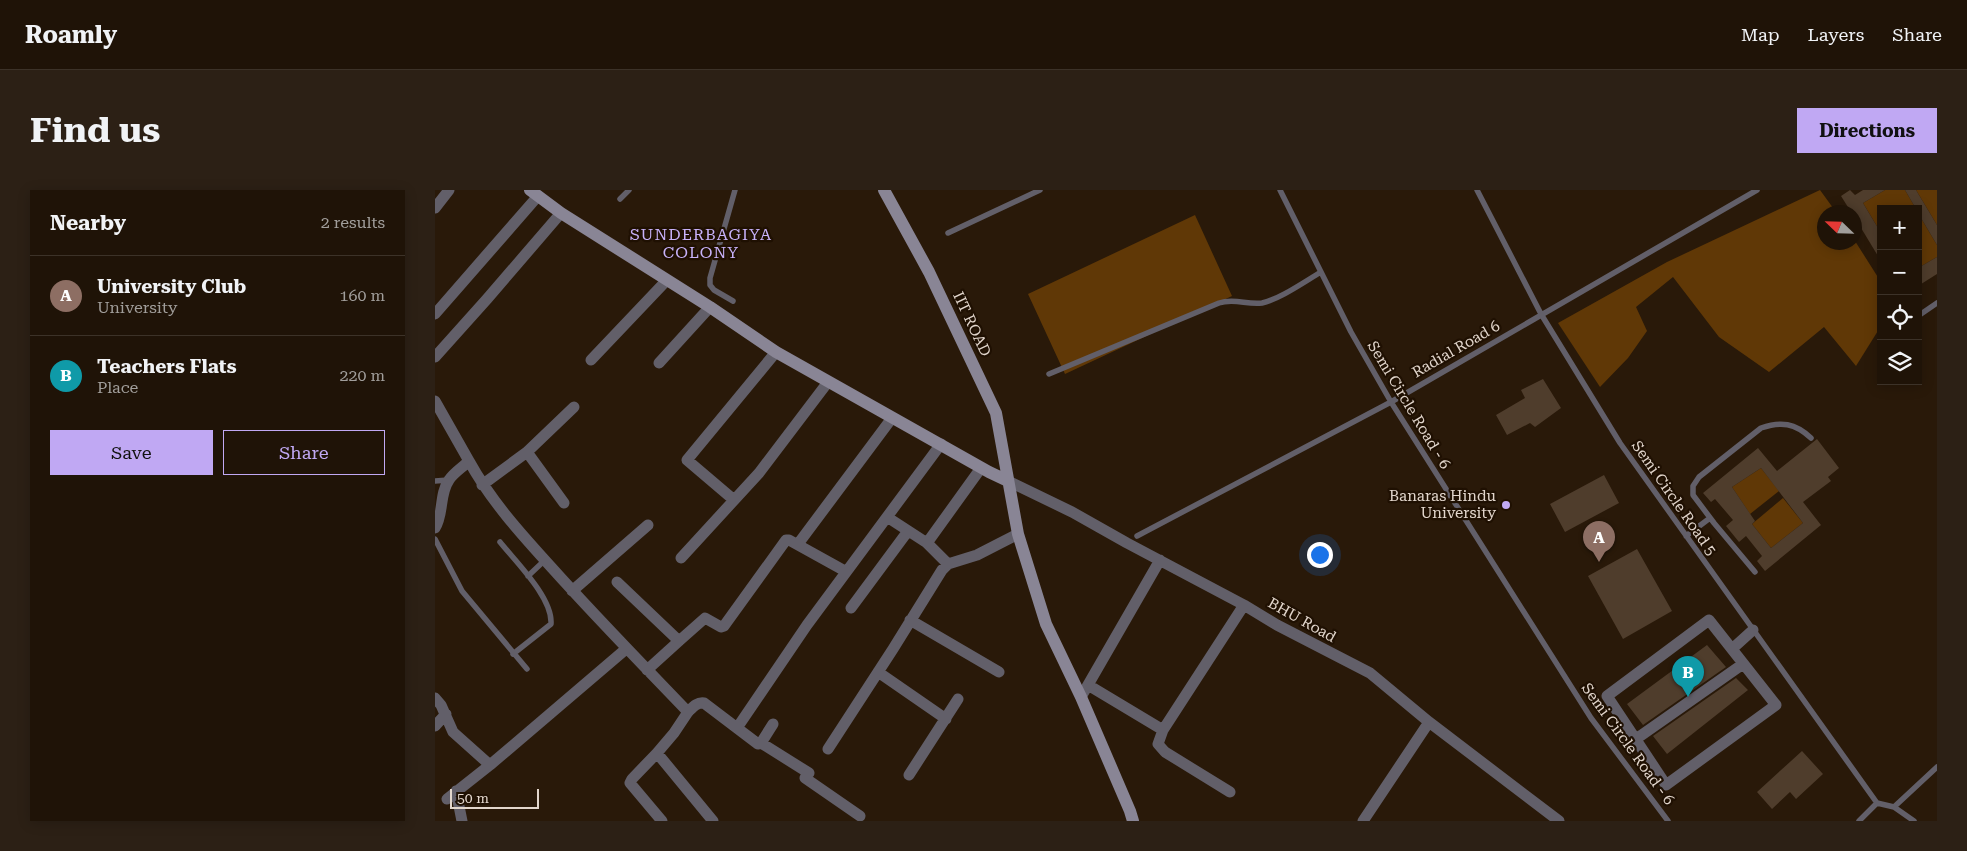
<!DOCTYPE html>
<html lang="en">
<head>
<meta charset="utf-8">
<style>
	:root { --surface:#1f1307; --page:#2c2015; --text:#f1f3f6; --muted:#a19e9b; --line:#3c3228; --accent:#c0a8f3 }
	body { margin:0; font-family:"Roboto Serif",serif; background:var(--page); color:var(--text) }
	.controls { position:absolute; right:15px; top:15px; display:grid; overflow:hidden; border-radius:0px; box-shadow:0 2px 12px #0003 }
	.controls button { width:45px; height:45px; display:grid; place-items:center; padding:0; border:0; border-bottom:1px solid var(--line); background:var(--surface); color:var(--text); font:25px sans-serif }
	.compass { position:absolute; left:1382px; top:15px; width:45px; height:45px; border-radius:50%; background:var(--surface); box-shadow:0 2px 12px #0003; rotate:293deg }
	.scale { position:absolute; left:15px; bottom:12px; width:89px; box-sizing:border-box; padding-left:5px; border:2px solid #e2d6cc; border-top:0; font-size:14px; line-height:18px; white-space:nowrap; color:#e2d6cc; -webkit-text-stroke:4px #1f1002; paint-order:stroke }
	.you { position:absolute; left:884px; top:364px; width:18px; height:18px; margin:-12px; border:4px solid #fff; border-radius:50%; background:#1a73e8; box-shadow:0 0 0 8px #1a73e833 }
	.badge { display:grid; place-items:center; width:32px; height:32px; border-radius:50%; background:var(--accent); color:#fff; font-size:16px; font-weight:700 }
	.pin { position:absolute; translate:-50% -41px; filter:drop-shadow(0 1px 2px #0008) }
	.pin::after { content:''; position:absolute; top:26px; width:18px; height:15px; background:inherit; clip-path:polygon(0 0,100% 0,50% 100%) }
	.list { margin:0; padding:0; list-style:none }
	h2 { display:flex; justify-content:space-between; align-items:center; height:65px; margin:0; padding:0 20px; font-size:21px }
	h2 small { font-size:16px; font-weight:400; color:var(--muted) }
	.list li { display:grid; grid-template-columns:32px 1fr auto; gap:15px; align-items:center; box-sizing:border-box; height:80px; padding:0 20px; border-top:1px solid var(--line) }
	.list b { display:block; font-size:19px; white-space:nowrap }
	.list p { margin:0; font-size:16px; white-space:nowrap; color:var(--muted) }
	.list em { font-size:16px; font-style:normal; color:var(--muted) }
	.actions { display:flex; gap:10px; padding:15px 20px }
	.actions a { flex:1; padding:11px 0; border:1px solid var(--accent); border-radius:0px; text-align:center; font-size:18px; color:var(--accent) }
	.actions .main { background:var(--accent); color:#111 }
	.icon { flex:none; width:28px; height:28px; fill:none; stroke:currentColor; stroke-width:2; stroke-linecap:round; stroke-linejoin:round }
	.map { position:relative; flex:none; width:1502px; height:631px; overflow:hidden; border-radius:0px }
	header { display:flex; align-items:center; gap:30px; box-sizing:border-box; height:70px; padding:0 25px; background:var(--surface); border-bottom:1px solid var(--line) }
	header strong { font-size:24px }
	nav { display:flex; gap:28px; margin-inline-start:auto; font-size:18px }
	.intro { display:flex; align-items:center; justify-content:space-between; box-sizing:border-box; height:120px; padding:0 30px }
	h1 { margin:0; font-size:35px }
	.button { padding:12px 22px; border-radius:0px; background:var(--accent); color:#111; font-size:18px; font-weight:700 }
	main { display:flex; gap:30px; padding:0 30px }
	aside { flex:1; background:var(--surface); border-radius:0px; box-shadow:0 2px 12px #0003 }
	.map>svg:first-child { display:block }
	.green { fill:#603806 }
	.building { fill:#4f3d2c; fill-rule:evenodd }
	.lines { fill:none; stroke-linecap:round; stroke-linejoin:round }
	.lane { stroke:#625f69; stroke-width:5.5 }
	.street { stroke:#625f69; stroke-width:11 }
	.secondary { stroke:#898595; stroke-width:12 }
	.poi-dot { fill:#c0a8f3; stroke:#1f1002; stroke-width:2 }
	.labels { text-anchor:middle; stroke-width:4.5; stroke-linejoin:round; paint-order:stroke }
	.street-label { font-size:15px; fill:#e2d6cc; stroke:#1f1002 }
	.poi-label { font-size:15px; fill:#e2d6cc; stroke:#1f1002; text-anchor:end }
	.neighbourhood-label { font-size:16px; letter-spacing:1px; fill:#c8b2f9; stroke:#1f1002 }
</style>
</head>
<body>
<header>
<strong>Roamly</strong>
<nav><a>Map</a><a>Layers</a><a>Share</a></nav>
</header>
<div class="intro"><h1>Find us</h1><a class="button">Directions</a></div>
<main>
<aside>
<h2>Nearby<small>2 results</small></h2>
<ul class="list">
<li><span class="badge" style="background:#8d6e63">A</span><div><b>University Club</b><p>University</p></div><em>160 m</em></li>
<li><span class="badge" style="background:#0f9aa8">B</span><div><b>Teachers Flats</b><p>Place</p></div><em>220 m</em></li>
</ul>
<div class="actions"><a class="main">Save</a><a>Share</a></div>
</aside>
<div class="map">
<svg width="1502" height="631" viewBox="0 0 1502 631">
	<rect width="100%" height="100%" fill="#291909"/>
	<path class="green" d="M1385,0l16,22h-11v30l30,-1 26,41v44l-25,40 -32,-39 -55,45 -50,-35 -46,-60 -37,30 11,24 -19,27 -28,29 -42,-64 109,-61z
		M1450,0h20l11,19h-35v24l-18,-30z
		M1481,0h21v35z
		M1483,23l19,32v12l-19,11z
		M760,25l37,81 -167,78 -37,-80z
		M1326,278l18,23 -29,23 -18,-27z
		M1348,308l20,25 -32,25 -19,-24z"/>
	<path class="building" d="M1415,0l5,5 8,-5h22l-22,13 18,30v28l-26,-43v-6h-4l-10,-16z
		M1470,0h11l21,35v20l-19,-32v-4h-2z
		M1502,67v17l-19,12v-18z
		M1108,189l18,29 -26,19 -5,-4 -23,12 -11,-20 29,-17 -4,-8z
		M1382,249l22,29 -11,9 3,4 -28,21 18,23 -56,46 -8,-10 5,-5 -16,-20 -7,6 -13,-16 7,-6 -18,-21 -4,3 -8,-9 55,-45 19,23zM1326,278l42,55 -32,25 -19,-24 3,-3 -23,-34z
		M1169,285l15,28 -54,29 -15,-28z
		M1202,359l35,62 -49,28 -35,-63z
		M1272,455l19,22 -83,58 -16,-21z
		M1301,488l12,12 -81,64 -14,-18z
		M1367,561l21,23 -27,25 -6,-7 -18,17 -15,-17z"/>
	<g class="lines">
		<path class="lane" d="M845,0l71,142 40,70 200,316 77,103
			M1042,0l64,124 79,129 257,360
			M185,9l9,-9
			M513,43l92,-43
			M298,111l-19,-11 -4,-5v-7l25,-88
			M1483,126l19,-13
			M614,184l170,-71c15,-5 28,2 43,0 18,-4 42,-21 59,-31
			M0,291l13,-1
			M702,346l254,-134 366,-212
			M1251,346l24,-18
			M0,349l27,52 65,78
			M65,352c16,20 53,56 51,82l-38,30
			M1320,382l-41,-49 -21,-28v-9l6,-9 62,-49c20,-7 34,-5 50,10
			M93,386l17,-16
			M1459,617l20,14
			M1424,631l18,-18 17,4 43,-40"/>
		<path class="street" d="M0,18l14,-18
			M0,124l103,-118
			M0,167l52,-58 74,-86
			M156,170l76,-80
			M224,173l51,-56
			M0,211l34,60c-6,6 -16,12 -20,19 -10,14 -5,34 -14,48
			M92,262l37,51
			M34,271c22,40 52,73 83,107 44,49 90,96 136,144l-14,21 -17,20 56,68
			M573,291l64,31 55,31 117,62 33,20 93,48 59,49 130,99
			M47,295l45,-33 47,-45
			M299,310l-47,-40 89,-108
			M452,327l40,26 21,21
			M492,353l54,-75
			M363,354l94,-126
			M246,368l78,-85 69,-91
			M182,392l62,59 -32,29
			M137,401l76,-66
			M416,418l57,-77
			M475,430l89,52
			M1274,430l67,85 -110,80 -59,-89z
			M244,451l26,-23 16,9 3,-1 62,-86h3l56,31
			M1297,459l21,-19
			M443,482l68,47
			M653,495l75,45
			M646,507l79,-137
			M0,508l6,7 12,27 37,33
			M253,522c5,-5 9,-10 16,-9l54,41 3,-1 12,-19
			M0,536l11,-12
			M302,538l70,-103 134,-181
			M1201,549l107,-75
			M326,553l48,30
			M393,559l65,-100 49,-79 6,-6 29,-9 41,-21
			M222,563l-25,26 -2,4 32,38
			M474,585l49,-76
			M370,588l55,38
			M21,601l6,30
			M795,602l-65,-40 -7,-8 5,-14 81,-125
			M12,609l43,-34 136,-116
			M928,631l66,-99"/>
		<path class="secondary" d="M95,0l31,23 149,94 66,45 213,120 19,9
			M449,0l45,82 67,141 22,121 28,90 35,73 49,114 3,10"/>
	</g>
	<circle class="poi-dot" cx="1071" cy="315" r="5"/>
	<g class="labels">
		<g class="street-label">
			<text transform="translate(537 134) rotate(65)" y="5">IIT ROAD</text>
			<text transform="translate(1021 159) rotate(-30)" y="5">Radial Road 6</text>
			<text transform="translate(974 215) rotate(59)" y="5">Semi Circle Road - 6</text>
			<text transform="translate(1239 308) rotate(55)" y="5">Semi Circle Road 5</text>
			<text transform="translate(867 430) rotate(29)" y="5">BHU Road</text>
			<text transform="translate(1193 554) rotate(54)" y="5">Semi Circle Road - 6</text>
		</g>
		<g class="poi-label">
			<text x="1061" y="311">Banaras Hindu<tspan x="1061" dy="17">University</tspan></text>
		</g>
		<g class="neighbourhood-label">
			<text x="266" y="50">SUNDERBAGIYA<tspan x="266" dy="18">COLONY</tspan></text>
		</g>
	</g>
</svg>
<div class="controls">
<button>+</button>
<button>−</button>
<button><svg class="icon" aria-label="locate" viewBox="0 0 24 24"><circle cx="12" cy="12" r="6"/><path d="M12 2v4M12 18v4M2 12h4M18 12h4"/></svg></button>
<button><svg class="icon" aria-label="layers" viewBox="0 0 24 24"><path d="M12 4l9 5-9 5-9-5zM3 14l9 5 9-5"/></svg></button>
</div>
<svg class="compass" viewBox="-18 -18 36 36"><path d="M0-13l5 13h-10z" fill="#e53935"/><path d="M0 13l5-13h-10z" fill="#a19e9b"/></svg>
<div class="scale">50 m</div>
<div class="you"></div>
<div class="pin badge" style="left:1164px;top:372px;background:#8d6e63">A</div>
<div class="pin badge" style="left:1253px;top:507px;background:#0f9aa8">B</div>
</div>
</main>
</body>
</html>
